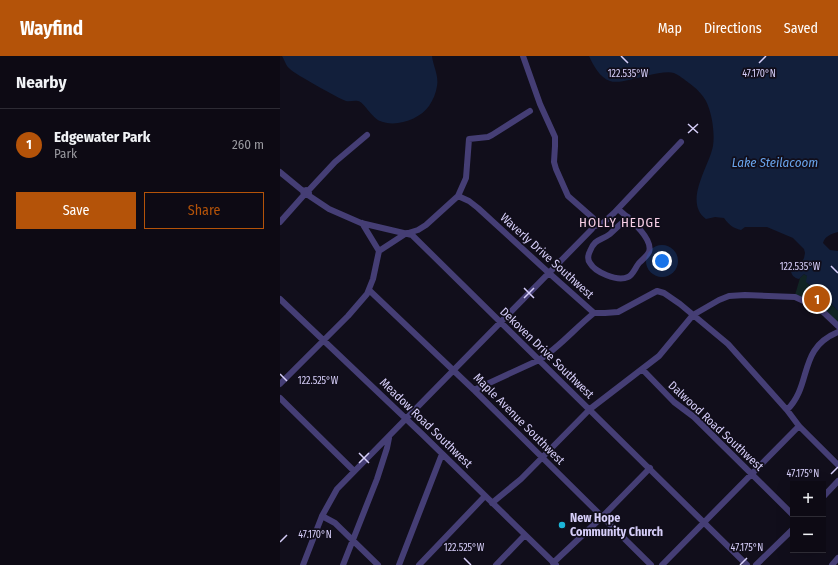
<!DOCTYPE html>
<html lang="en">
<head>
<meta charset="utf-8">
<style>
	:root { --surface:#0d0a14; --page:#1b1822; --text:#f1f3f6; --muted:#9a9aa0; --line:#2d2b34; --accent:#b45309 }
	body { margin:0; font-family:"Fira Sans Condensed",sans-serif; background:var(--page); color:var(--text) }
	.controls { position:absolute; right:12px; bottom:12px; display:grid; overflow:hidden; border-radius:0px; box-shadow:0 4px 16px #0002 }
	.controls button { width:36px; height:36px; display:grid; place-items:center; padding:0; border:0; border-bottom:1px solid var(--line); background:var(--surface); color:var(--text); font:20px sans-serif }
	.you { position:absolute; left:382px; top:205px; width:14px; height:14px; margin:-10px; border:3px solid #fff; border-radius:50%; background:#1a73e8; box-shadow:0 0 0 6px #1a73e833 }
	.badge { display:grid; place-items:center; width:26px; height:26px; border-radius:50%; background:var(--accent); color:#fff; font-size:13px; font-weight:700 }
	.pin { position:absolute; translate:-50% -50%; border:2px solid #fff; box-shadow:0 1px 4px #0006 }
	.list { margin:0; padding:0; list-style:none }
	h2 { display:flex; justify-content:space-between; align-items:center; height:52px; margin:0; padding:0 16px; font-size:17px }
	h2 small { font-size:13px; font-weight:400; color:var(--muted) }
	.list li { display:grid; grid-template-columns:26px 1fr auto; gap:12px; align-items:center; box-sizing:border-box; height:72px; padding:0 16px; border-top:1px solid var(--line) }
	.list b { display:block; font-size:15px; white-space:nowrap }
	.list p { margin:0; font-size:13px; white-space:nowrap; color:var(--muted) }
	.list em { font-size:13px; font-style:normal; color:var(--muted) }
	.actions { display:flex; gap:8px; padding:12px 16px }
	.actions a { flex:1; padding:9px 0; border:1px solid var(--accent); border-radius:0px; text-align:center; font-size:14px; color:var(--accent) }
	.actions .main { background:var(--accent); color:#fff }
	.map { position:relative; flex:none; width:558px; height:509px; overflow:hidden }
	header { display:flex; align-items:center; gap:24px; box-sizing:border-box; height:56px; padding:0 20px; background:var(--accent); color:#fff }
	header strong { font-size:19px }
	nav { display:flex; gap:22px; margin-inline-start:auto; font-size:14px }
	main { display:flex }
	aside { flex:1; background:var(--surface) }
	.map>svg:first-child { display:block }
	.green { fill:#112424 }
	.water { fill:#121f3b }
	.lines { fill:none; stroke-linecap:round; stroke-linejoin:round }
	.minor { stroke:#453e75; stroke-width:6 }
	.ticks { fill:none; stroke:#d6cef9; stroke-width:1.5 }
	.poi-dot { fill:#1bb5d8; stroke:#110e1b; stroke-width:1.5 }
	.labels { text-anchor:middle; stroke-width:3.5; stroke-linejoin:round; paint-order:stroke }
	.street-label { font-size:12px; fill:#d6cef9; stroke:#110e1b }
	.poi-label { font-size:12px; font-weight:bold; fill:#d6cef9; stroke:#110e1b; text-anchor:start }
	.water-label { font-size:13px; font-style:italic; fill:#69a4ec; stroke:#110e1b }
	.neighbourhood-label { font-size:13px; letter-spacing:1px; fill:#f9d0e7; stroke:#110e1b }
	.ticks-label { font-size:10px; text-anchor:middle; fill:#d6cef9; stroke:#110e1b; stroke-width:3.5; stroke-linejoin:round; paint-order:stroke }
</style>
</head>
<body>
<header>
<strong>Wayfind</strong>
<nav><a>Map</a><a>Directions</a><a>Saved</a></nav>
</header>
<main>
<aside>
<h2>Nearby<small></small></h2>
<ul class="list">
<li><span class="badge">1</span><div><b>Edgewater Park</b><p>Park</p></div><em>260 m</em></li>
</ul>
<div class="actions"><a class="main">Save</a><a>Share</a></div>
</aside>
<div class="map">
<svg width="558" height="509" viewBox="0 0 558 509">
	<rect width="100%" height="100%" fill="#110e1b"/>
	<path class="green" d="M524,218l3,2 1,8 10,9 7,4 13,14v12c-14,-16 -23,-21 -43,-28l5,-17z"/>
	<path class="water" d="M2,0h150c1,10 7,19 5,30 -1,7 -4,14 -8,20 -9,13 -33,22 -49,15 -9,-4 -16,-19 -22,-20 -4,-1 -8,1 -12,0 -6,-2 -53,-28 -56,-32 -4,-3 -5,-8 -8,-13z
		M309,0h249v176c-7,2 -13,4 -15,11l7,7 8,1v60l-13,-14 -13,-7 -1,-4 -5,-4 1,-6 -3,-2 -5,5c-6,-1 -9,-6 -8,-12l11,-5 2,-4 1,-5 -1,-4 -11,-11 -26,-11h-22l-4,3c-8,-2 -12,-5 -17,-12l-9,-1 -9,2c-23,-17 3,-52 7,-73 2,-13 -1,-33 -7,-45 -3,-6 -11,-14 -17,-18 -4,-3 -10,-8 -15,-10 -11,-3 -34,5 -45,7 -5,1 -14,3 -19,1 -10,-3 -17,-16 -21,-25z"/>
	<g class="lines">
		<path class="minor" d="M0,116l23,19
			M28,135l27,-29 32,-27
			M28,139l1,-2 -1,-2 -2,-1 -3,1 1,4h4l21,14 32,14 51,12 335,330
			M178,140l11,5 9,7 71,65 45,40h11l13,-1 39,-21 7,2 16,11 48,40 59,66 12,16 39,39
			M338,153c9,8 36,29 31,43 -2,4 -7,8 -10,11 -4,5 -6,12 -11,14 -11,5 -33,-5 -38,-14 -3,-4 -2,-8 0,-12 5,-13 11,-10 20,-17 6,-6 12,-11 18,-17
			M0,166l24,-27
			M82,167l17,28
			M313,171l10,-4 11,-10 67,-71
			M89,234l105,100 177,175
			M0,243l142,135 134,131
			M362,313l32,33 20,15 99,98
			M0,328l68,-68 19,-22 6,-15 6,-28 26,-17 13,-4 8,-5 32,-29 8,-18 3,-39 19,-2 4,-2 38,-24
			M194,334l65,-30c21,-13 36,-32 55,-47
			M0,342l74,73
			M507,354c26,-26 10,-61 51,-78
			M543,441l15,-16
			M212,447l29,-24 69,-70 69,-53 34,-41 26,-15 10,-4 16,-1 50,2 24,11 19,18
			M42,460l13,7 43,42
			M273,507l49,-46 48,-49
			M23,509l19,-49 15,-27 255,-260 2,-5 -1,-6 -25,-22 -12,-27 -2,-7 1,-16v-9l-15,-33 -17,-48
			M63,509l34,-86 10,-31 2,-10
			M119,509l43,-111
			M139,509l66,-69
			M216,509l29,-30
			M382,509l137,-139
			M476,509l37,-36
			M552,509l6,-7"/>
	</g>
	<path class="ticks" d="M341,0l7,7M479,7l7,-7M408,68l10,9M408,77l10,-9M551,210l7,7M244,232l10,10M244,242l10,-10M0,318l7,7M79,397l10,10M79,407l10,-10M551,418l7,-7M0,486l7,-7M184,502l7,7M460,509l7,-7"/>
	<circle class="poi-dot" cx="282" cy="469" r="4"/>
	<g class="labels">
		<g class="street-label">
			<text transform="translate(267 200) rotate(42)" y="4">Waverly Drive Southwest</text>
			<text transform="translate(267 297) rotate(44)" y="4">Dekoven Drive Southwest</text>
			<text transform="translate(239 363) rotate(45)" y="4">Maple Avenue Southwest</text>
			<text transform="translate(146 367) rotate(44)" y="4">Meadow Road Southwest</text>
			<text transform="translate(436 370) rotate(43)" y="4">Dalwood Road Southwest</text>
		</g>
		<g class="poi-label">
			<text x="290" y="466">New Hope<tspan x="290" dy="14">Community Church</tspan></text>
		</g>
		<g class="water-label">
			<text x="495" y="111">Lake Steilacoom</text>
		</g>
		<g class="neighbourhood-label">
			<text x="340" y="171">HOLLY HEDGE</text>
		</g>
	</g>
	<g class="ticks-label">
		<text x="348" y="21">122.535°W</text>
		<text x="479" y="21">47.170°N</text>
		<text x="520" y="214">122.535°W</text>
		<text x="38" y="328">122.525°W</text>
		<text x="523" y="421">47.175°N</text>
		<text x="35" y="482">47.170°N</text>
		<text x="184" y="495">122.525°W</text>
		<text x="467" y="495">47.175°N</text>
	</g>
</svg>
<div class="controls">
<button>+</button>
<button>−</button>
</div>
<div class="you"></div>
<div class="pin badge" style="left:537px;top:243px">1</div>
</div>
</main>
</body>
</html>
